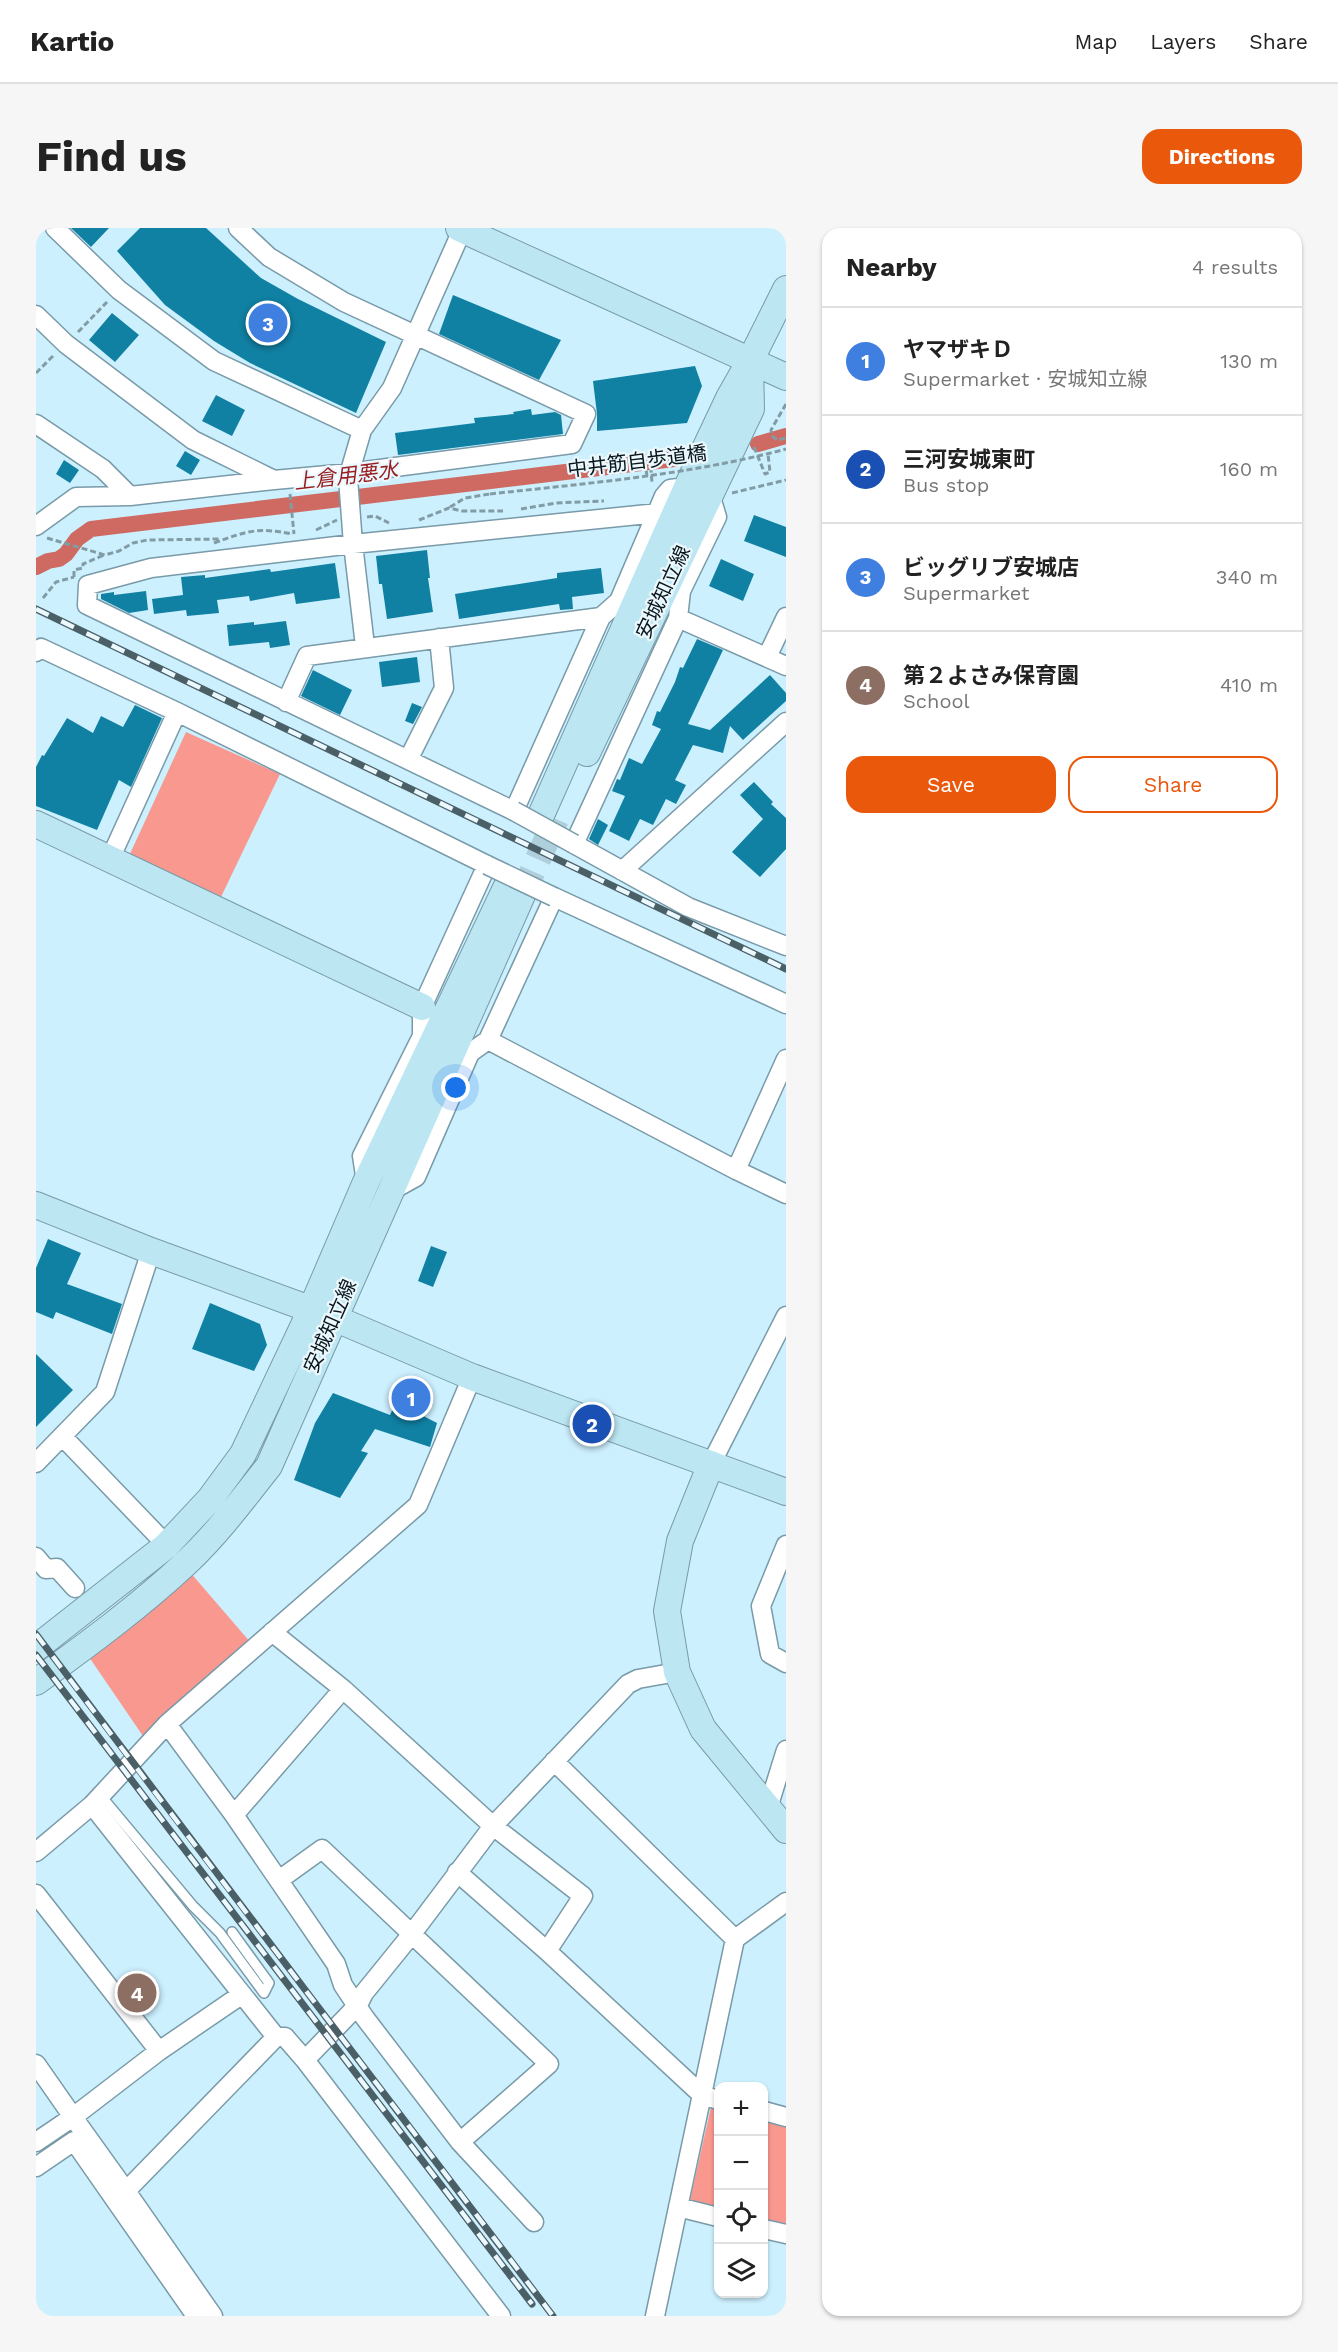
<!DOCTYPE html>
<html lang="en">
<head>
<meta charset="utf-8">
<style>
	:root { --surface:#fff; --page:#f6f6f6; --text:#222; --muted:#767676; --line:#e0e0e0; --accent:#ea580c }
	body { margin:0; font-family:"Work Sans","Noto Sans JP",sans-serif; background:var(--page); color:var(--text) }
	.controls { position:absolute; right:18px; bottom:18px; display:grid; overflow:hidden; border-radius:12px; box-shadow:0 2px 4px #0004 }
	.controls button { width:54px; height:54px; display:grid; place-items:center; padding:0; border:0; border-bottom:2px solid var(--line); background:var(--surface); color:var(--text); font:30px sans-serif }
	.you { position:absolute; left:420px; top:860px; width:21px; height:21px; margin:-15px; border:4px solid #fff; border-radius:50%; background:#1a73e8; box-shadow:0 0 0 9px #1a73e833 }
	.badge { display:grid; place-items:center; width:39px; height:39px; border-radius:50%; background:var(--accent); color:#fff; font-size:20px; font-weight:700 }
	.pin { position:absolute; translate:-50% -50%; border:3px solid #fff; box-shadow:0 2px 6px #0006 }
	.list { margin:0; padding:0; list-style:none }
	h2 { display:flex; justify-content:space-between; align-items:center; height:78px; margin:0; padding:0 24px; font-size:26px }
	h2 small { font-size:20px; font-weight:400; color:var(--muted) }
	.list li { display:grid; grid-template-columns:39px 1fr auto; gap:18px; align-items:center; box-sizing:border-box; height:108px; padding:0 24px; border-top:2px solid var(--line) }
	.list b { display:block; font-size:22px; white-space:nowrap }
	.list p { margin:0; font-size:20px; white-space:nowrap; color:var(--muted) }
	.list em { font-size:20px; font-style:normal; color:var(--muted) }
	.actions { display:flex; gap:12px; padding:18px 24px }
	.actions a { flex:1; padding:14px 0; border:2px solid var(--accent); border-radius:18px; text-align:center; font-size:21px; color:var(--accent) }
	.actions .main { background:var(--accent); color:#fff }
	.icon { flex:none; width:33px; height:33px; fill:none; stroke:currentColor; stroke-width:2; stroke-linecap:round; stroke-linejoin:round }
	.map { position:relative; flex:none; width:750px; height:2088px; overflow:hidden; border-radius:18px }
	header { display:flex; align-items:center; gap:36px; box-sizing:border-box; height:84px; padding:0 30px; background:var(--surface); border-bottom:2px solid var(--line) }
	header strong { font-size:28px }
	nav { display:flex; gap:33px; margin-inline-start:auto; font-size:21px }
	.intro { display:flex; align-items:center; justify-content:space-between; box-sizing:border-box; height:144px; padding:0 36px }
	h1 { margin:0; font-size:42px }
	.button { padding:15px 27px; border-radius:18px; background:var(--accent); color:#fff; font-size:21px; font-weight:700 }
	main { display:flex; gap:36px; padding:0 36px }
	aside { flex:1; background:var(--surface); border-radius:18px; box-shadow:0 2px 4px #0004 }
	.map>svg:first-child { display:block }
	.green { fill:#f9988f }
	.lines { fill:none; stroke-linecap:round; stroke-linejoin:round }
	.canal { stroke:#ce6a62; stroke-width:16 }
	.building { fill:#1081a3 }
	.secondary-tunnel { stroke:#b0cfdc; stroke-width:26; stroke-dasharray:26 13; stroke-linecap:butt }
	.lane-casing { stroke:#799aa8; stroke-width:12 }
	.street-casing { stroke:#799aa8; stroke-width:21 }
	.secondary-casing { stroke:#799aa8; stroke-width:28 }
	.path { stroke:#829ca6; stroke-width:3; stroke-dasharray:6 3; stroke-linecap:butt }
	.lane { stroke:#fff; stroke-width:9 }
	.street { stroke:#fff; stroke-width:18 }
	.secondary { stroke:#bce6f2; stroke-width:26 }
	.rail-casing { stroke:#4b5f67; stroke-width:7 }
	.rail { stroke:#ebf9ff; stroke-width:4.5; stroke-dasharray:14; stroke-linecap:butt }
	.street-bridge-casing { stroke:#799aa8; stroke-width:21; stroke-linecap:butt }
	.path-bridge { stroke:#829ca6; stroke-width:3; stroke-dasharray:6 3; stroke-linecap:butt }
	.street-bridge { stroke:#fff; stroke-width:18 }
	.labels { text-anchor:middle; stroke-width:4.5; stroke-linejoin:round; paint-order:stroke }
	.street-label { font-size:20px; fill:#0a161b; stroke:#ebf9ff }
	.water-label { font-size:21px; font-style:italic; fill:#981d1f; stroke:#ebf9ff }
</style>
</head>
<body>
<header>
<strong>Kartio</strong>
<nav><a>Map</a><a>Layers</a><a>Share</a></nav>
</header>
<div class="intro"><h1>Find us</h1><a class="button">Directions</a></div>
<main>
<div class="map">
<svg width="750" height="2088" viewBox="0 0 750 2088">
	<rect width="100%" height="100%" fill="#cdf0fe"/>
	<path class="green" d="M150,504l94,42 -59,123 -92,-41z
		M153,1343l62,72 -106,96 -56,-82 39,-27z
		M677,1870l5,2v117l-30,-8z
		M728,1888l22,7v111l-22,-5z"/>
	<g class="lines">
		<path class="canal" d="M722,216l28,-8
			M0,339l12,-6 11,-2 7,-5 11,-15 14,-10 583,-70"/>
	</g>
	<path class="building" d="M35,0h38l-18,19z
		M104,0h66l55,50 37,21 88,43 -30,71 -106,-50 -36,-22 -49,-36 -48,-54z
		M417,67l108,45 -22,40 -100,-46z
		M76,85l27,22 -24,27 -26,-22z
		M659,138l7,20 -15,37 -90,8v-17l-4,-33z
		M180,167l29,15 -13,26 -30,-15z
		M495,181l1,6 23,-3 6,3 2,19 -165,21 -3,-22 80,-10 -1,-5 40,-4 -1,-2z
		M149,223l15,9 -9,15 -15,-9z
		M28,232l15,10 -9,13 -14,-9z
		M718,287l32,12v30l-42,-16z
		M391,322l3,28h-2l5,34 -46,7 -5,-35h-3l-3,-28z
		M685,331l33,15 -11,27 -34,-15z
		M299,335l5,35 -44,6 -2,-11 -44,8 -1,-5 -32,4 2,13 -32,3 -1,-6 -32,4 -2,-15 31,-4 -2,-18 24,-2v3l65,-9 1,3z
		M565,340l3,25 -32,4 1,12 -13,1 -1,-6 -100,15 -4,-25 102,-16v-5z
		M110,363l2,19 -19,3 -28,-14v-5l13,-2v3z
		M250,393l4,24 -20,3 -1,-6 -40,4 -2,-21 27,-3v3z
		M661,411l26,11 -35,74 22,6 60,-55 16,18v8l-43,39 -13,-14 -7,27 -30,-8 -18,35 11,5 -10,19 -10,-5 -13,26 -13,-6 -11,22 -20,-10 16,-35 -13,-5 5,-12 3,1 9,-22 13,6 19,-35 -9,-4 5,-14 3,1 15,-30 5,-15 3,1z
		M381,429l3,25 -38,5 -3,-25z
		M277,442l39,20 -12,25 -39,-19z
		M376,475l10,4 -9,17 -8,-3z
		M99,477l27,13 -31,69 -12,-7 -22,50 -61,-24v-39l6,-12 2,1 23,-38 26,15 8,-17 22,11z
		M718,554l19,20 -2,2 15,14v31l-26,28 -28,-25 31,-33 -23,-24z
		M562,591l10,6 -10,20 -9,-6z
		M12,1011l33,14 -14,31 55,20 -10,30 -56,-22 -3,7 -17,-7v-44z
		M395,1018l16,6 -14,35 -15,-6z
		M174,1075l50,21 7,21 -13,26 -62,-22z
		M0,1126l37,36 -37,37z
		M297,1165l57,22 6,-13 41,21 -7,24 -55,-18 -14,22 7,2 -28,45 -46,-18 21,-57z"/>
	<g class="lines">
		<path class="secondary-tunnel" d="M486,667l34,-76"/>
		<g class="lane-casing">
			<path id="lane" d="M65,1568l92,110 27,27 44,60 5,-10 -37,-51"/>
		</g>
		<g class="street-casing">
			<path id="street" d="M19,0l64,62 95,71 148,69
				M0,87l30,29 127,96 81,40
				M0,196l67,45 27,27
				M674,266l7,23 -36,74 -3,27 -104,226 114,63 98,39
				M622,285l-305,31 -202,24 -63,17 -1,20 427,206 87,-194 18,-16 45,-105 6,-7 17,-2
				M0,298l40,-29 54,-1 144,-16 75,-7 223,-29 14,-30 -242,-112 -75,-45 -31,-29
				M642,390l108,48
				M329,418l-12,-102 -5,-66 14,-48 30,-42 71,-160
				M0,424l5,-4 136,64 310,153 -65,142v29l-60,120 4,26
				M731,429l19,-40
				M250,474l21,-46 294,-39
				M373,530l35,-70 -5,-50
				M74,631l67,-147
				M586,643l164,-149
				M452,812l248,130 50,24
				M700,942l50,-111
				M353,964l27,-15 54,-124 18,-13 66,-143 232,107
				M26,1208l95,99
				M0,1235l69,-71 46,-141
				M675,1236l75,-148
				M750,1317l-25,61 9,48 16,9
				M0,1329l10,12 11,-1 18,20
				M236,1404l71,57 150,137 90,70 -36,55
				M131,1496l67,91 102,149 7,21 22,33 95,124 74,80
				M518,1533l181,178
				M56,1577l184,232h9l20,23 196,256
				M732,1580l18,-58
				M198,1587l109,-126
				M0,1624l56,-47 75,-81 251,-219 54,-128
				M421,1644l90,79 155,144 16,5
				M243,1652l43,-31 227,215 -89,78
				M0,1666l123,157
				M269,1832l53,-55 6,-12 47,-58 82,-109 135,-142 10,-5 39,-7
				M0,1836l37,53 86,-66 82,-56
				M728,1883l22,6
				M0,1914l37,-25 53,74 150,-154
				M0,1939l38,-26 122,175
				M90,1963l87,125
				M642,1979l40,10
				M728,2001l22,5
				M619,2088l80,-377 51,-37"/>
		</g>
		<g class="secondary-casing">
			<path id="secondary" d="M423,0l327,149
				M551,525l164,-344 -1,-48
				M506,585l145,-326 42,-89 21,-37 36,-72
				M0,596l386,183
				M0,977l115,46 183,67 138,59 314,115
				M675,1236l-31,77 -13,70 10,61 26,57 83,101
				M0,1420l130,-102 44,-47 33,-45 68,-144 55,-128 140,-294
				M0,1454c51,-37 104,-76 150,-119 31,-29 57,-64 83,-97l253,-571"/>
		</g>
		<path class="path" d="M42,104l29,-30
			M0,145l18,-18
			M750,176l-15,26 1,6 5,4 9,-2
			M718,219l11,27 5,-2 -2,-18
			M611,248l-3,-19 6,-1 2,27
			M696,265l54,-13
			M254,266l4,40
			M414,279l15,-9 25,-4
			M485,281l35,-6 48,-2
			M331,289l8,-1 14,7
			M383,292l30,-12 13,3h41
			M280,302l21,-10
			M11,310l58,17 14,-4 14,-8 14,-3 73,-1
			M178,315c33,-12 43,-16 78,-9
			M38,349v-7l9,-2v-4l21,-9
			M7,370l13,-16 18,-5"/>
		<use href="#lane" class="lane"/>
		<use href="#street" class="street"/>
		<use href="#secondary" class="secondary"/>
		<g class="rail-casing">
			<path id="rail" d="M0,381l750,360
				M0,1406c171,229 345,454 517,682
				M0,1427l496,649"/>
		</g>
		<use href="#rail" class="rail"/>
		<g class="street-bridge-casing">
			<path id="street-bridge" d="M478,583l60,33
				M451,637l67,32"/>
		</g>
		<path class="path-bridge" d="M454,266c99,-11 199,-19 296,-45"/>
		<use href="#street-bridge" class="street-bridge"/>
	</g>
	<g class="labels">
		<g class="street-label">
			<text transform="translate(601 233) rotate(-7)" y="7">中井筋自歩道橋</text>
			<text transform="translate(627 364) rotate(-65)" y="7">安城知立線</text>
			<text transform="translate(294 1098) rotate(-66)" y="7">安城知立線</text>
		</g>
		<g class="water-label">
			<text transform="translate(310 248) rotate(-7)" y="7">上倉用悪水</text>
		</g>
	</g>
</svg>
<div class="controls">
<button>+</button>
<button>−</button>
<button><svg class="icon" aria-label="locate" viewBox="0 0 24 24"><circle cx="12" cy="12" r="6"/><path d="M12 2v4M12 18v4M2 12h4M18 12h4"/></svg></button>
<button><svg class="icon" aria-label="layers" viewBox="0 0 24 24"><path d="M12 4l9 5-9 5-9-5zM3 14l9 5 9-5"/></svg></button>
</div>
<div class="you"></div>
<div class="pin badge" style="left:375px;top:1170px;background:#3f7fe0">1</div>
<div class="pin badge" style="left:556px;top:1196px;background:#1a4fb4">2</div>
<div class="pin badge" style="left:232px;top:95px;background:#3f7fe0">3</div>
<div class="pin badge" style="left:101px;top:1765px;background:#8d6e63">4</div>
</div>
<aside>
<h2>Nearby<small>4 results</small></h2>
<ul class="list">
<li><span class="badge" style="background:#3f7fe0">1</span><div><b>ヤマザキＤ</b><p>Supermarket · 安城知立線</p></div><em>130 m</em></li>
<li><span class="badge" style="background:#1a4fb4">2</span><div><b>三河安城東町</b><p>Bus stop</p></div><em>160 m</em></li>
<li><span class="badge" style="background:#3f7fe0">3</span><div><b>ビッグリブ安城店</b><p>Supermarket</p></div><em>340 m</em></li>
<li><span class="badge" style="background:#8d6e63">4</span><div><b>第２よさみ保育園</b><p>School</p></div><em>410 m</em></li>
</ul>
<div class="actions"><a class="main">Save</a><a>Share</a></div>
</aside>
</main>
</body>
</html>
